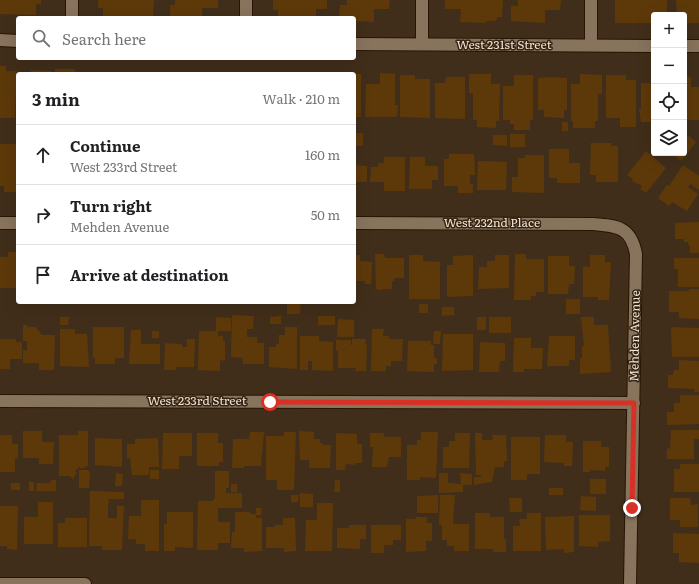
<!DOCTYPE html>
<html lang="en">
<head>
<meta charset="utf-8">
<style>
	:root { --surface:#fff; --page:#f2f2f2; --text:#202124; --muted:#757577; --line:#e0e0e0 }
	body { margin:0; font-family:Literata,serif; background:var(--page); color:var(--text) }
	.controls { position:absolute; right:12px; top:12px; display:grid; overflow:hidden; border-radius:4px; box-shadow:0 4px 16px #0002 }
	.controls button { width:36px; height:36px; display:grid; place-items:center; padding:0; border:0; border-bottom:1px solid var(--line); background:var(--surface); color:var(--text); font:20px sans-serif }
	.stop { position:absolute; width:12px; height:12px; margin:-9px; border:3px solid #d93025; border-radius:50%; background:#fff }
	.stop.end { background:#d93025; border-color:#fff; box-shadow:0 1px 4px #0008 }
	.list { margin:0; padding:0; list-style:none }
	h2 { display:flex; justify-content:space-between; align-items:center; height:52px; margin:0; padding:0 16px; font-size:17px }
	h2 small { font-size:13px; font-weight:400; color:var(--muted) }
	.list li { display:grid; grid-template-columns:26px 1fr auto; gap:12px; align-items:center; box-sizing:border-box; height:60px; padding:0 16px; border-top:1px solid var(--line) }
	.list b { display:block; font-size:15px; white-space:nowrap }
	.list p { margin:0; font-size:13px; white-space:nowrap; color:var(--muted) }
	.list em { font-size:13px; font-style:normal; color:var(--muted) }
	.icon { flex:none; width:22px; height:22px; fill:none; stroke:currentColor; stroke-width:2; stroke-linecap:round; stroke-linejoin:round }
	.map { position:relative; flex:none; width:699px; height:584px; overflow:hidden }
	.search { position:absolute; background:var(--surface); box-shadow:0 4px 16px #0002; left:16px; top:16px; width:340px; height:44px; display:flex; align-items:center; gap:10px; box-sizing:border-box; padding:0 14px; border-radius:4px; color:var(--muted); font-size:15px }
	.panel { position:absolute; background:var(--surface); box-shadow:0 4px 16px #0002; left:16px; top:72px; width:340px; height:232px; border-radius:4px }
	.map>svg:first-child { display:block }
	.building { fill:#5d390a }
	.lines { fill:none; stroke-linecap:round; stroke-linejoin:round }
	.minor-casing { stroke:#261603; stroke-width:14 }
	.minor { stroke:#88735d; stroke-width:12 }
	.route { stroke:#d93025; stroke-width:5 }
	.labels { text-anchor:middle; stroke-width:3; stroke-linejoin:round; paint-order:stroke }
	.street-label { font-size:12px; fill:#f0e4d8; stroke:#362411 }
</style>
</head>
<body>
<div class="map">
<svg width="699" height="584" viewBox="0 0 699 584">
	<rect width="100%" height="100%" fill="#402e1a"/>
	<path class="building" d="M0,0h41v4h-5v11l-36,-1z
		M98,0h56l-1,18h-50v-10h-5z
		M175,0h43v8h-16v10h-32v-13h5z
		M273,0h54v9h-11v9h-38v-8h-5z
		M347,0h43l-1,9h-15v13l-20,-1v-3h-15l1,-13h7z
		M445,0h58l-1,17h-5l-1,4h-10v2l-26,-1 1,-13h-16z
		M518,0h43l-1,10h-15v13l-34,-2v-15h7z
		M615,0h52v15h-13v8h-39z
		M676,0h23v23h-15v-8h-7z
		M0,66h6v5h11l-2,47h-15z
		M55,69h20v5h-20z
		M31,70l20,1v3h-20z
		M380,73l15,1v31h3l-1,11 -2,1h-30l1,-33h14z
		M354,74h7v43h-7z
		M469,74h22v10h9l-1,37h-3v7l-19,-1v-7h-4v-27h-4z
		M580,74l22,1v19h-4v27h-3v7h-22v-7h-2v-37h9z
		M400,75h15v4h15v39l-30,-1z
		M514,75h19v45h-3v10h-16v-6h-4v-4h-7v-34h11z
		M606,75h20v5h10v47h-16v-9h-14z
		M684,76l7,1v10h8v33h-15z
		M446,77h19v42l-30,-1v-35h10z
		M550,77l17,1v32h-3v8l-20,-1v-7h-6v-32z
		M651,78h3v44h-13l-2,-13h2v-26h10z
		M562,122h6v9h-6z
		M354,133h9v13h-9z
		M510,134h15v13h-15z
		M493,135h14v11l-14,-1z
		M688,135l8,7 -15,19 -10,-8h13v-14z
		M591,143h20v3h7v36h-22v-7h-6z
		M0,144h16l1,48h-13v-6h-4z
		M549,149h20v14h11v20h-23v-5h-8z
		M646,151l20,17 -20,25 -6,-4 2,-3 -10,-5 1,-2 -6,-4z
		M449,154h25l1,21h-5v9h3v9h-15v-7h-14v-27h5z
		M525,155h19v38l-32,-1v-15h6v-19h7z
		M384,157h21v34h-21v-9h-14l1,-15h7v-4h6z
		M410,157h15v9h13v14h-6v9h-23z
		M478,161l29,1 -1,28h-29z
		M354,165l13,1v16h-11v3h-2z
		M683,165l16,11v14l-9,-6 -2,3 10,7 -11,17 -15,-9 -3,4 -11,-8 9,-13 2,1z
		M699,222v31h-9v-8h-2v-3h-4v-3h-9v-16z
		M8,252h10v36h-18v-31h8z
		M375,254h9l1,4h19v20h-10v3h-2v8h-11v2l-5,-2z
		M515,254h11v5h18v33h-8v4h-5v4h-17z
		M354,255h6v6l12,1 -1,22h-6v-3h-11z
		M409,255h14v6l17,1v37h-31z
		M473,255v41l-26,1v-32h6v-9z
		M495,255h14v33l-31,1 1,-22h8v-6h8z
		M590,255h15v7h6l-2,38h-11v-3h-15v-31l7,1z
		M548,256h21v10h6l-1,18h-5l-1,10h-20z
		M674,258h25v29h-21v-18h-4z
		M689,289h10v30l-20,-1v-6h-10v-21h20z
		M566,299h14v15h-14z
		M287,302h14l-1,12h-13z
		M419,304h9v9h-9z
		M442,307h12v8l-12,1z
		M232,315l22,1 -1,13h-6v8h10v6h7v21h-21v-6l-12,-1z
		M281,316v8h-11v-7z
		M318,316h17v9h-17z
		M60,317h9l-1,8h-8z
		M216,317l15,1v13h-13v5h5v5h2v20l-5,-1v11l-22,-1 1,-39h17z
		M477,317h9v13h-9z
		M489,317h22v16h-22z
		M581,317h13v8h14l3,47 -31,2v-16h2v-12h2z
		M338,319l16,1v17h-17z
		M23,325h4v2h9l6,8h13l-1,35h-15v-7h-16v-13h4v-9h-4z
		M93,327h31v31h-9v6h-20v-6h-2z
		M285,327h12v42l-28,-2v-20h7v-3h3v-9h6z
		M671,327l28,1v29h-27z
		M60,329h15v5h12l2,33 -29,-1z
		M372,329h12l-1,7h6v3h14l-1,22h-11v5h-5v5h-15z
		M131,330h10v14h19v20h-31z
		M152,331h7v7h-7z
		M434,331h7l-1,13h-7z
		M443,334h30v36l-31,1z
		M300,336h19v5l14,1v29l-21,-1v-9h-4v9h-8z
		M549,336h26v24h-6v6h-22z
		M514,338h17v10h12l-1,21h-18v3h-11z
		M0,339h16v3h6v17h-12v10h-10z
		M187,339h8l-1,28h-18v3h-12l1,-27 17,1v3h5z
		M352,339h14l-1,5 2,1 -1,26h-11l1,-3h-18v-17l-2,-1v-10h15v5h1z
		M408,341h23v4h3v13h3v6h-3v8l-27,-1z
		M480,342l25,1v18h-5l-1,11h-20z
		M679,360l20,1v31h-5v-3l-26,-1v-13h5l1,-5h5z
		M680,395h19v29l-32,1v-13h7v-9h6z
		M671,430h28v9h-5v20h-27v-11l3,1z
		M23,431h19v11h12l-1,22h-14v-6h-16z
		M78,431h10v35h-3v2h-5v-2l-5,5 2,2 -4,6 -4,-3h-10v-41h19z
		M299,431l15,1v7h6v4h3v2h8l-1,23h-21v-8h-9z
		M250,432h14l-3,34h-17v2h-12l1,-29h16z
		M284,432h12l-2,58h-17v-10h-11v-44h18z
		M421,432h17l-2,46 -16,-1v3h-13v-35h10v-5h4z
		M163,433h29v23h-13v13h-17z
		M197,433h21v10h5v19h-4v4h-22z
		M336,433l21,1v10h5v19h-7v2l-9,-1 -1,6h-9z
		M370,433h14v4h17v20h-12l-2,10h-15l1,-20h-3z
		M455,433h15l-1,35h-26v-21h6v-6h6z
		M475,433h7v7h11l-1,-5h14l1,26h-3v6h-9l-3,15 -18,3v-8h7v-2h-5z
		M0,435h12v9h6v15l-3,-1v14h-15z
		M545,435h21v7h7l-1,24h-8v-3l-20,-1z
		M511,437h29v37h-13v6h-16z
		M95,438l27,1v28l-27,-2z
		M158,438l1,29h-10v8h-17l-2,-17h-3v-14h8v-5z
		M583,441h18v6h8v20h-4v4l-15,-1v2h-7z
		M680,464h19v28h-25v-23h6z
		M79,470h10v3h1l-1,15h-10z
		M150,470h9v9h-9z
		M215,471h14v17h-3v5h4v15h-12v14h12v21h-12v7h-21l1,-49h15l2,-4z
		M116,473l7,1 -1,12h-7z
		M439,473h9v10l13,1 -1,-11 12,1v11h-9v7l-24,1z
		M590,479h16v15h-16z
		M52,480h4v11h-20l1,-8h12z
		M335,480h5v12h-6z
		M29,482h5v9h-5z
		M11,483h9v7h-9z
		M231,484h6v8h-6z
		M549,488h14v7h-14z
		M90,491l34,1v7h-15l-1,9v10h9v-12h7l-2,44h-20v-4h-13z
		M230,493h12v15h-12z
		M300,493l13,1v13h-13z
		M291,495h8l-1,7h-7z
		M438,495v18h-21v-17z
		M440,495h15l-2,29h16v27h-15v-5h-7v-6h-5v-15h-3z
		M581,496l15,1v14l-16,-1z
		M509,498h13v14h-12z
		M670,498h20l1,7 7,-1v23h-18v-7h-10z
		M141,500h18v51h-14v-7h-9v-5h-8l1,-23h12z
		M38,502h15v42h-29v-27h14z
		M317,503h16l-1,48h-27l1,-31h11z
		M0,506h18l-1,44 -10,-1v-3h-7z
		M256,508h6l-1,7h-5v3h6v33l-18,1v-4h-13l1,-16h3v-20h15v2h6z
		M167,512h26v36l-18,-1v4h-11v-27h3z
		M475,513h15v4h14v22h2v13h-13v-3h-18z
		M527,513h14v38h-28v-25h7l-1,-7h8z
		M579,515h31v26l-12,1v5l-19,-1z
		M574,516v36l-10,1v-4l-18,1 -1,-33z
		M416,517h11v6h5v18h-6v10l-20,1v-33h10z
		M65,518h22v29h-29v-24h7z
		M283,518h12l1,33 -12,1v-4h-18v-21h9v-2h8z
		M349,525h17v14h-6v10l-23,-1v-20h12z
		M371,525h30v15h-8v5h-9v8h-13z
		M673,533l26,1v29l-20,-1v-9h-6z"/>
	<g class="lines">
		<g class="minor-casing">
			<path id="minor" d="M72,0v18
				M591,0v45
				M246,18v-18
				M0,40l18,1
				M354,44l300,2
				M422,44v-44
				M684,46h15
				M0,223h18
				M354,223l239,1c25,2 38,3 43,30l-6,330
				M0,401l634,2
				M0,584h85"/>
		</g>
		<use href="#minor" class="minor"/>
	</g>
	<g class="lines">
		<path class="route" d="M270,402l364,1 -2,105"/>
	</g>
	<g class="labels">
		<g class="street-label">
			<text x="504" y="49">West 231st Street</text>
			<text x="492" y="227">West 232nd Place</text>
			<text transform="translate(635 336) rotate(-89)" y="4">Mehden Avenue</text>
			<text x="197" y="405">West 233rd Street</text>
		</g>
	</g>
</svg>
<div class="controls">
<button>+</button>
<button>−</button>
<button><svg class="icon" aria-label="locate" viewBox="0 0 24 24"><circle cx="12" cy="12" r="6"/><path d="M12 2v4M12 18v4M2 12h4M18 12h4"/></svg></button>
<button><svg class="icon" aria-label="layers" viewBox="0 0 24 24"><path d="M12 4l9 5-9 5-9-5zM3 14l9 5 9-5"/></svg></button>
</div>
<div class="stop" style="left:270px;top:402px"></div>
<div class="stop end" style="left:632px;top:508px"></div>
<div class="search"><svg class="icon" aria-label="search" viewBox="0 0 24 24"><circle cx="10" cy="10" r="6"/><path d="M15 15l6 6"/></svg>Search here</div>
<section class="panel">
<h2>3 min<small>Walk · 210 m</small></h2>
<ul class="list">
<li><svg class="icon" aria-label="ahead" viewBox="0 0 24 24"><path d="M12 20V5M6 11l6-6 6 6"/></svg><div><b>Continue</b><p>West 233rd Street</p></div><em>160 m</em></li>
<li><svg class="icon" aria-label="right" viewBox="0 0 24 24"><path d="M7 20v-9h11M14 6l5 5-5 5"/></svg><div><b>Turn right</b><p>Mehden Avenue</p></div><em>50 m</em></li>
<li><svg class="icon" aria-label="arrive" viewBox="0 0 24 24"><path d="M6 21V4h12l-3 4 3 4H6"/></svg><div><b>Arrive at destination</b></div></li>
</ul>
</section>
</div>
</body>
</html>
